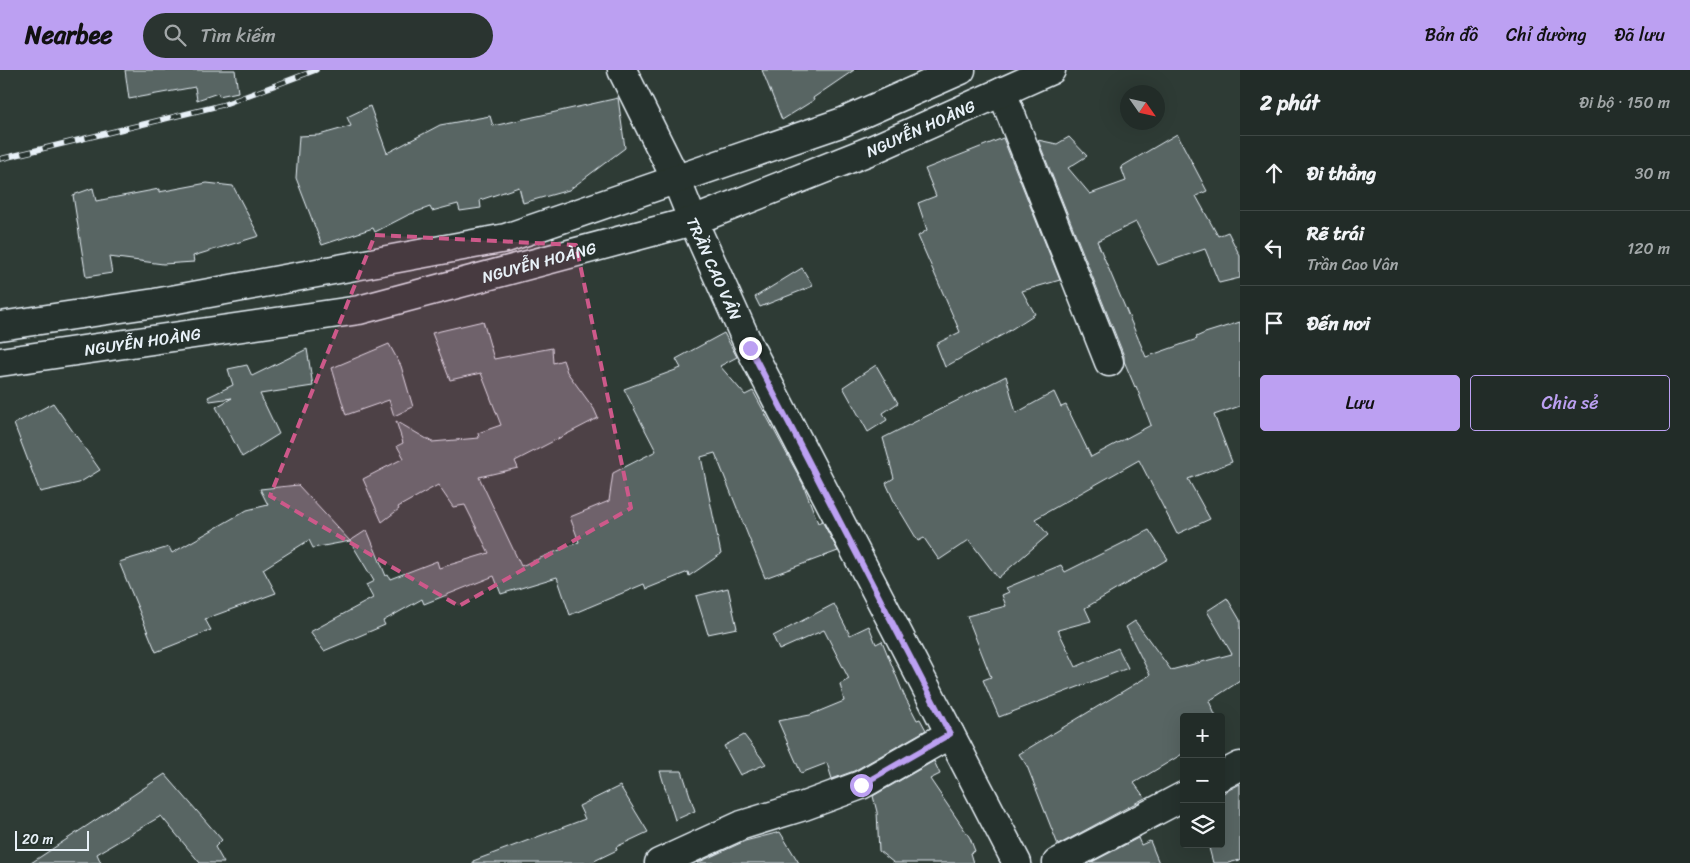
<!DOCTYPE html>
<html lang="vi">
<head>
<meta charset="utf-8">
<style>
	:root { --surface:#222c28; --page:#2a3430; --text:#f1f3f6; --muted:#a2a7a8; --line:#3f4845; --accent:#bca0f2 }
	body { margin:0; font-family:Sriracha,sans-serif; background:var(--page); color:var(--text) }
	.controls { position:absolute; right:15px; bottom:15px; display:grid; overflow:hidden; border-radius:5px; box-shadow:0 5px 20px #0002 }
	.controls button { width:45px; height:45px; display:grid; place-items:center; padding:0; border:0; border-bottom:1px solid var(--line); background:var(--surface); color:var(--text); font:25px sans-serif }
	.compass { position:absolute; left:1120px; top:15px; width:45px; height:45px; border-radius:50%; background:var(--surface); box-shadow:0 5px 20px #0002; rotate:124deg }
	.scale { position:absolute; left:15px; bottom:12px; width:74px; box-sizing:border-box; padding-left:5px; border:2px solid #e8f1f8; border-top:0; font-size:14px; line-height:18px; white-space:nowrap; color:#e8f1f8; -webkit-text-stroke:4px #26332d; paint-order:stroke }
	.stop { position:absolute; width:15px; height:15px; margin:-11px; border:4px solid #bca0f2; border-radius:50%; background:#fff }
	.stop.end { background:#bca0f2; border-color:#fff; box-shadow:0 1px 5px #0008 }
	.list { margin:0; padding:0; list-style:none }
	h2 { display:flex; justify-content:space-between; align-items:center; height:65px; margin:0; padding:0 20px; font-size:21px }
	h2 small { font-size:16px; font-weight:400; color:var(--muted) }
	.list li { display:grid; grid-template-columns:32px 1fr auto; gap:15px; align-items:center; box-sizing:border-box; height:75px; padding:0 20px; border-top:1px solid var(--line) }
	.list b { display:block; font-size:19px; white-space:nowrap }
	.list p { margin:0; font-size:16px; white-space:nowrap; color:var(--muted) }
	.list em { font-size:16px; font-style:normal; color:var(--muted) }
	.actions { display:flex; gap:10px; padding:15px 20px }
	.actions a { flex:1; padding:11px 0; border:1px solid var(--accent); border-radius:5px; text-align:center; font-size:18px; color:var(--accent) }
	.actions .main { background:var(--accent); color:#111 }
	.icon { flex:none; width:28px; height:28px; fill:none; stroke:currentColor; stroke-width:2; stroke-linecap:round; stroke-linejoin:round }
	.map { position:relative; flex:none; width:1240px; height:793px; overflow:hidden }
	header { display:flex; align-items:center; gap:30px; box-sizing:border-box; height:70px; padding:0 25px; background:var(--accent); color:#111 }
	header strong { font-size:24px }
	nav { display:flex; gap:28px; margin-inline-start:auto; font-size:18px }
	.search { width:350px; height:45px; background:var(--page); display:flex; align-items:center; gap:12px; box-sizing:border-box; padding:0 18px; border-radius:28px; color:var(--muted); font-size:19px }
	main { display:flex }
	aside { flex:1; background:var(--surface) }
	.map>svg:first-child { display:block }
	.building { fill:#596563; stroke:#e8f1f8 }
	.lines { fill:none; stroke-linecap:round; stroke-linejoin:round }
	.minor-casing { stroke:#e8f1f8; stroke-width:31 }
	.major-casing { stroke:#e8f1f8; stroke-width:31 }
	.highway-casing { stroke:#e8f1f8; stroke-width:31 }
	.minor { stroke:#26332d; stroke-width:28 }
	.major { stroke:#26332d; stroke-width:28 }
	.highway { stroke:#26332d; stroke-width:28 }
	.rail-casing { stroke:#e8f1f8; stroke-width:5.5 }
	.rail { stroke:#26332d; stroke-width:4; stroke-dasharray:11; stroke-linecap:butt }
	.route { stroke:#bca0f2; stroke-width:6 }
	.marked { fill:#cd598a; fill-opacity:0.2; stroke:#cd598a; stroke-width:4; stroke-dasharray:10 6; stroke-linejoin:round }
	.labels { text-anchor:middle; stroke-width:5; stroke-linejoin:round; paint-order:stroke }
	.street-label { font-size:16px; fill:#e8f1f8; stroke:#26332d }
</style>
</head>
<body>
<header>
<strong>Nearbee</strong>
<div class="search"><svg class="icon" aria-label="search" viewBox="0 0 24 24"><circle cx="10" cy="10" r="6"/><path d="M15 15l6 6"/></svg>Tìm kiếm</div>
<nav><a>Bản đồ</a><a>Chỉ đường</a><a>Đã lưu</a></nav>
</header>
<main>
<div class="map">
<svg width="1240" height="793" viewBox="0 0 1240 793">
	<rect width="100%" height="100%" fill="#2e3b35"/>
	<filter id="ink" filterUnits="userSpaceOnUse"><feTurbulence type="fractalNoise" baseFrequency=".02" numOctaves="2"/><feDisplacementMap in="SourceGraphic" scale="10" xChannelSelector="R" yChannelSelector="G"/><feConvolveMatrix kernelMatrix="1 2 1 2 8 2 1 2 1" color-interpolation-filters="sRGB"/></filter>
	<g filter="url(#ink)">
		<path class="building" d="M125,0h110l3,22 -19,4 -1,-3 -21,7 -2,-13 -66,12z
			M762,0h92l-41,28 1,2 -32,20z
			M618,28l7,50 -56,42 -46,13 -4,-16 -39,13 1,8 -21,3 -2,-7 -26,7 -2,-4 -22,8 -33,17 -2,-4 -51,17 -26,-67 3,-42 20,-1 32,-9 -4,-9 23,-11 17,47 53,-28 50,-9 3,10z
			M1177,64l30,57 -11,5 22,40 10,-4 12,24v22l-21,5 -14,-34 -47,16 -22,-43 -39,19 49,116 51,-18 -1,-2 9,-4 35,-11v84l-26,9 18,47 -44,17 22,40 -33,15 -38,-74 -104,59 13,16 -50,43 -29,-38 -30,20 -15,-22 -6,3 -24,-40 -8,-18 8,-5 -11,-40 123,-62 10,37 38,-21 7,15 5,-2 25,52 60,-32 -15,-39 -1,1 -11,-26v-5l-86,-216 19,4 12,-7 18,19 -19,12 22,26 36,-13 -5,-14z
			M1003,68l57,142 -38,11 13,23 -31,20 -59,33 -9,-23 24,-12 -42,-96 9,-6 -9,-27 18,-7 -11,-27z
			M207,113l26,3 26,50 -66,20 1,6 -31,2 -54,-7 3,16 -26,4 -13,-82 20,-7 3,13 63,-12v3z
			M802,198l11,18 -53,21 -5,-10z
			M483,251l11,38 58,-11 1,15 10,-3 4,12 27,37 4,9 -83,43 3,7 -39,9 42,89 58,-24 -9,-25 39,-16 4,-28 43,-22 -32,-62 57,-21 -5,-9 48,-26 13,24 -17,9 25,29 8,-4 50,93 15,39 4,-2 16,30 -73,27 -50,-125 -14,4 20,97 -32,22 -1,-4 -42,17 -2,-5 -74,31 -13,-38 -56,17 -7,-18 -70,28 -2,-5 -39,22 2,4 -61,26 -14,-19 63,-34 -7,-13 8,-4 -24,-40 17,-11 19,46 2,-1 2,4 47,-18 2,7 50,-15 -24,-48 -12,2 -15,-22 -40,22 1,2 -17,13 -19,-43 41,-21 -7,-12 6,-3 -7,-22 36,21 47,-4 -1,-5 23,-8 -20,-52 -31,7 -18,-47z
			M389,274l12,22 12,41 -19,9 -5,-16 -43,15 -14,-47z
			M307,279l6,37 -53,8 19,40 -37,23 -26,-50 16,-9 -22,3 -2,-4 25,-12 -5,-16 19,-4 5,11z
			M876,295l22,38 -15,10 4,7 -19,12 -25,-45z
			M53,333l47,67 -21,13 -39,9 -26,-68z
			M298,415l52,56 -37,7 -4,-8 -46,29 13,24 -71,26 6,11 -55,22 -37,-90 50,-15 3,6 75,-43 21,-5 -8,-16z
			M1149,460l19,29 -83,49 6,13 -33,9 18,37 42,-19 10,20 -129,49 -16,-37 8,-3 -24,-61 39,-10 -4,-11 7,-3 -3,-4 55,-23 4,7z
			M728,518l9,40 -29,6 -12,-38z
			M1227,528l13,22v61l-31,20 7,16h-32v36l-50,30 11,15 -87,47 -31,-79 -8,-12 131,-79 -24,-48 9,-6 36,49 61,-16 -25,-43z
			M834,534l16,31 19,-9 7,18 6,-3 22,54 13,25 3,-1 6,11 -72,41 -22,8 -5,-16 -26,10 -23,-52 32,-6 34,-14 -4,-17 9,-5 -25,-49 -45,20 -6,-14z
			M744,665l22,29 -26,11 -16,-29z
			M934,691l6,13 -10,5 40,59 5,13 -5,2 3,10h-79l-15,-12 -2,-39 -4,-16z
			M660,701h22l13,40 -20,9z
			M165,704l57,66 -7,7 9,16h-24l-39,-47 -64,38 4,9h-70z
			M1240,714v76l-12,3h-15l-5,-19h13v-50z
			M620,716l28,46 -32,15 1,3 -27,13h-117v-2l112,-42 -6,-13z
			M780,762l19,31h-102l48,-22z
			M1138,768l3,7 9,-4 9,22h-69z"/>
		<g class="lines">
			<g class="minor-casing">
				<path id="minor" d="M1002,22l107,270
					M1221,706l19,-10
					M659,793l83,-38 62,-19 57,-21 89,-51
					M1057,793l127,-67"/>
			</g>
			<g class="major-casing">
				<g id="major">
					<path id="s1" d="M622,0l54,109 17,42 57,127 267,515"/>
				</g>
			</g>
			<g class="highway-casing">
				<g id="highway">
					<path d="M0,256l155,-23 351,-65 337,-116 118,-52"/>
					<path id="s2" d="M0,292l359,-52 334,-89 181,-72 177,-79"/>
				</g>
			</g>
			<use href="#minor" class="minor"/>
			<use href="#major" class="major"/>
			<use href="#highway" class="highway"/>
			<g class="rail-casing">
				<path id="rail" d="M0,89l222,-54 94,-35"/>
			</g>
			<use href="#rail" class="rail"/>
		</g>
	</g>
	<g class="lines" filter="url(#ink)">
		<path class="route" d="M750,278l200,386 -89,51"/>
	</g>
	<path class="marked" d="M375,165l201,10 55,263 -172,98 -189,-110z"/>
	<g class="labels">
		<g class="street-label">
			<text dy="6" stroke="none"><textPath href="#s2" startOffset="954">NGUYỄN HOÀNG</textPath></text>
			<text dy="6" stroke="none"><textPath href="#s2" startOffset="549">NGUYỄN HOÀNG</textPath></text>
			<text dy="6" stroke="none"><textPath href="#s1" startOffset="219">TRẦN CAO VÂN</textPath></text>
			<text dy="6" stroke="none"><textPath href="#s2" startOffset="144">NGUYỄN HOÀNG</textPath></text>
		</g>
	</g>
</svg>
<div class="controls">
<button>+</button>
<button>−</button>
<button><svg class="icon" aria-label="layers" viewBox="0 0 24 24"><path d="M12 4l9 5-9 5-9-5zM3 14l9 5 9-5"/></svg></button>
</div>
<svg class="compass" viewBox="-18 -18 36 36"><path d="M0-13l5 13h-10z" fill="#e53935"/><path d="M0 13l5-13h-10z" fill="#a2a7a8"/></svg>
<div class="scale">20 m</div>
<div class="stop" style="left:861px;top:715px"></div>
<div class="stop end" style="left:750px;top:278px"></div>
</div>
<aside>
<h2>2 phút<small>Đi bộ · 150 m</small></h2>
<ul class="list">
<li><svg class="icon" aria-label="ahead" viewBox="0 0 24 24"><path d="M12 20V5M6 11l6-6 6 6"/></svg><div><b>Đi thẳng</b></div><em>30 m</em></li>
<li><svg class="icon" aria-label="left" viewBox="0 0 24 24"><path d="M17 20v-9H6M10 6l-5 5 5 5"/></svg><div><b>Rẽ trái</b><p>Trần Cao Vân</p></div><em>120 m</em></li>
<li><svg class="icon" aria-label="arrive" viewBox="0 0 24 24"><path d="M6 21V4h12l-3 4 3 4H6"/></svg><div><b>Đến nơi</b></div></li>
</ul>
<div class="actions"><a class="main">Lưu</a><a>Chia sẻ</a></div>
</aside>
</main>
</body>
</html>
